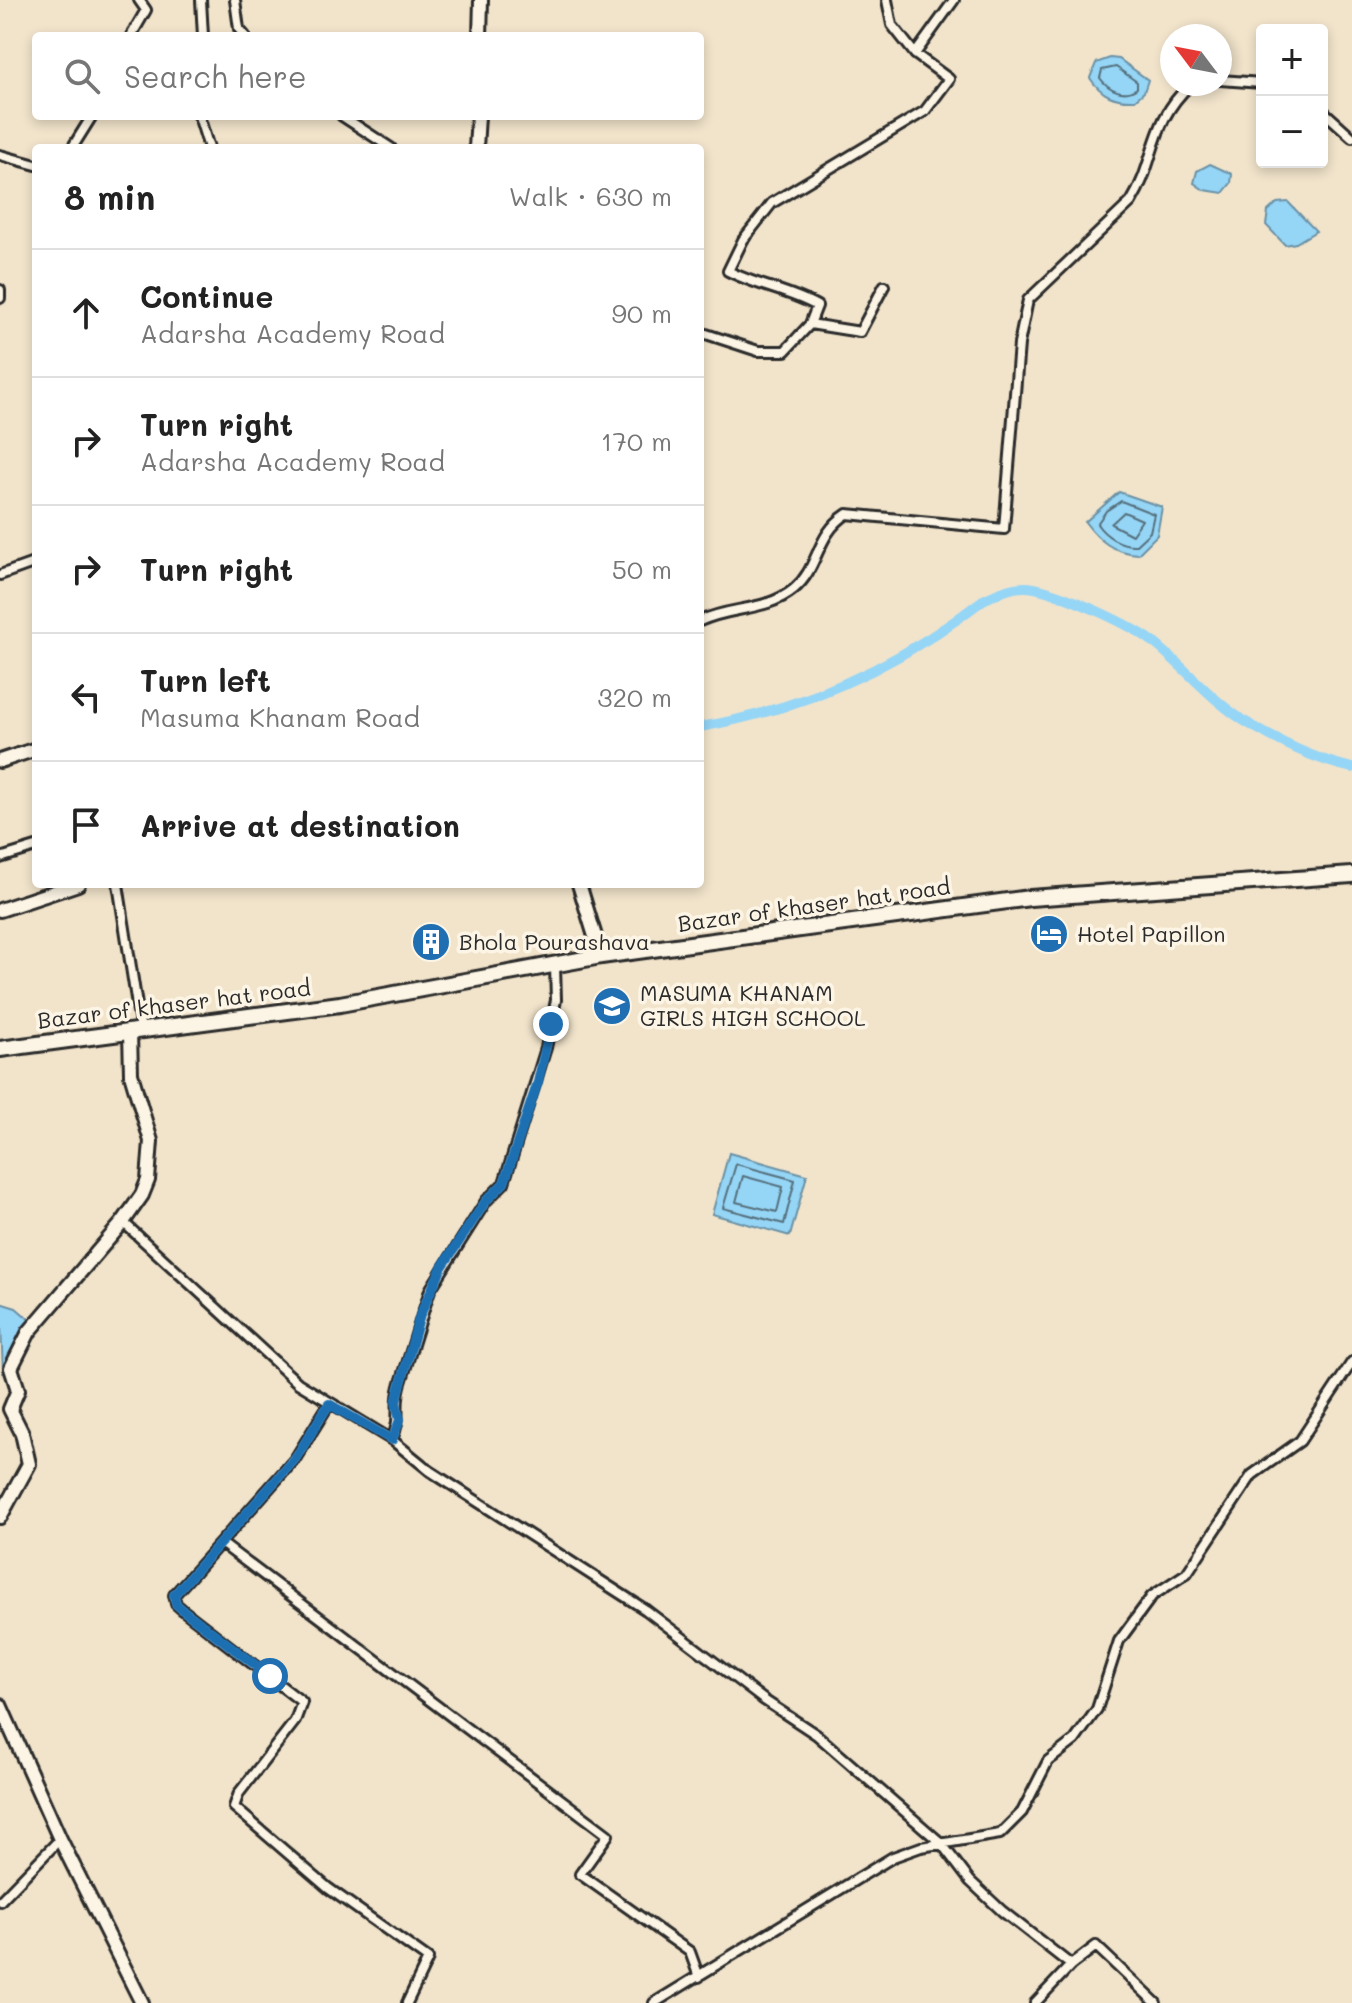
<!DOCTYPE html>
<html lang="en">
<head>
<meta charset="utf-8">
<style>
	:root { --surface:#fff; --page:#f2f2f2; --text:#222; --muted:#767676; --line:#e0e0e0 }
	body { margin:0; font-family:Mali,sans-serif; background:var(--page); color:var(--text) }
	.controls { position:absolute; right:24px; top:24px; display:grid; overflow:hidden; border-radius:8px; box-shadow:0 4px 12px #0003 }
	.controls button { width:72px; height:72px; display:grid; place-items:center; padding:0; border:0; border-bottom:2px solid var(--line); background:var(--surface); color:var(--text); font:40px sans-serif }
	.compass { position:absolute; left:1160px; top:24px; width:72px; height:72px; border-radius:50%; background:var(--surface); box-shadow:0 4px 12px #0003; rotate:302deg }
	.stop { position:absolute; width:24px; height:24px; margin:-18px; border:6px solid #1f6fb2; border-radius:50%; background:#fff }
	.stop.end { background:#1f6fb2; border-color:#fff; box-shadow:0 2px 8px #0008 }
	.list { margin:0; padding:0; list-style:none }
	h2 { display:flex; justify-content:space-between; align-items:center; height:104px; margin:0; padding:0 32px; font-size:34px }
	h2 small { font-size:26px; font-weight:400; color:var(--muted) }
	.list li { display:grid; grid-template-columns:52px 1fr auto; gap:24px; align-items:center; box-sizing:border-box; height:128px; padding:0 32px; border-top:2px solid var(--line) }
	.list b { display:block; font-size:30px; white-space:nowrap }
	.list p { margin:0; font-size:26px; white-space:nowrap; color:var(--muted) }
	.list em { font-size:26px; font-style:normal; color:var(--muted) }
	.icon { flex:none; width:44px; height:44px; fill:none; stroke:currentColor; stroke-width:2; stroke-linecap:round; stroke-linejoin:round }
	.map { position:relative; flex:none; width:1352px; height:2003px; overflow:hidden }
	.search { position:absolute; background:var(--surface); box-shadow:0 4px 12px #0003; left:32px; top:32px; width:672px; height:88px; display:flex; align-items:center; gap:20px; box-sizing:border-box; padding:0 28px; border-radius:8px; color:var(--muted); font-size:30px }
	.panel { position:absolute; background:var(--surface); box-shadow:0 4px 12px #0003; left:32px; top:144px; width:672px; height:744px; border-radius:8px }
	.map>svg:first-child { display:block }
	.water { fill:#95d5f6; stroke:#6b91a5; stroke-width:2 }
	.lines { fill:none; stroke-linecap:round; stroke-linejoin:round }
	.shore { stroke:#556f7c; stroke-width:2 }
	.canal { stroke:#95d5f6; stroke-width:10 }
	.street-casing { stroke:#2b2b2b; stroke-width:14 }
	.secondary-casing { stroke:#2b2b2b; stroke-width:18 }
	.primary-casing { stroke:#2b2b2b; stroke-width:20 }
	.street { stroke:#fcf5e5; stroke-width:8 }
	.secondary { stroke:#fcf5e5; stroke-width:12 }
	.primary { stroke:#fcf5e5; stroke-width:14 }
	.route { stroke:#1f6fb2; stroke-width:10 }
	.labels { text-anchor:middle; stroke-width:7; stroke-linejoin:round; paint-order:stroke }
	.street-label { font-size:22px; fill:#2b2b2b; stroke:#fcf5e5 }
	.poi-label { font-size:22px; fill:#2b2b2b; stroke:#fcf5e5; text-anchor:start }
</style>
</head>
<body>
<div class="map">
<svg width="1352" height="2003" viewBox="0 0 1352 2003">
	<rect width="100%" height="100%" fill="#f2e4cb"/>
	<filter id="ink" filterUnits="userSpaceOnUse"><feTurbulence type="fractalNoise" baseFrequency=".0125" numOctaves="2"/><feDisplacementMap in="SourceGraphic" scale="16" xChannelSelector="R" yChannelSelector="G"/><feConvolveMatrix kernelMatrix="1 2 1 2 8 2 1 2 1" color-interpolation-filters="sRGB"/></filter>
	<g filter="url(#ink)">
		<path class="water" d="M1110,58l9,1 29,21 -4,12 -9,8c-21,1 -34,-5 -45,-22l6,-15z
			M1210,164l22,10 -1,9 -8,10 -19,-3 -10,-7 3,-12z
			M1288,202l28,29 -20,12 -11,2 -19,-20 2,-14 9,-8z
			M1119,492l43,15 -5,28 -19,19c-24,-1 -39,-13 -53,-32z
			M729,1153l78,22 -17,61 -78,-22z
			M0,1303l16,5 14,12 -27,52z"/>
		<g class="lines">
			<path class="shore" d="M1116,67l21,15v6c-13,10 -29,1 -37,-10l2,-8z
				M1121,501l33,13 -4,18 -14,13c-15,1 -31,-9 -39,-21l9,-13z
				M1124,512l18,8 -10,15 -21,-11z
				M736,1164l59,16 -11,44 -61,-16z
				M743,1176l40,11 -6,25 -41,-10z"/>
			<path class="canal" d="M700,727c104,-18 200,-62 283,-127 13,-6 27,-13 41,-13 25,-1 102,36 124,51 36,27 63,64 103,87 30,18 66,35 101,43"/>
			<g class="street-casing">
				<path id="street" d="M201,0l2,36
					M235,0l4,29 6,7
					M131,36l15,-26 -7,-10
					M915,54l39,-54
					M1220,80l42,3
					M1322,110l30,27
					M199,116l10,32
					M342,116l49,32
					M72,148l20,-32
					M0,155l36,10
					M0,290v8
					M810,324l7,-18c-29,-16 -60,-20 -89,-35l15,-31 29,-37 153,-92 24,-32 -34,-25 -23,-29 -5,-25
					M700,332l58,19h27l25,-27 50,8 24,-46
					M0,575l36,-13
					M700,621c31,-15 66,-9 94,-32 26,-22 21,-54 53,-75l157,15 15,-185 9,-44 103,-98c26,-42 18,-80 60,-118
					M0,858l36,-11
					M118,884l23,147
					M123,1222l175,161 94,57 38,31 216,139 118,90 53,35 124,108 29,38 32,30 69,54 25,-19 60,57
					M329,1404l-34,55 -121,136 2,9 8,7 118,91 -7,19 -56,72 -5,14 94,81 100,71 -21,44
					M392,1440c10,-24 2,-31 8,-54l30,-96 56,-89 18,-18 42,-135 10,-48 -1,-34
					M221,1543l387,292 -28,39 110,78 9,25
					M0,1901l60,-62
					M654,2003l239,-146 28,-10 79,-13 22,-22 26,-51 27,-21 22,-31 22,-68 33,-45 35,-23 65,-98 48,-34 52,-79
					M1035,2003l36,-38"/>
			</g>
			<g class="secondary-casing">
				<path id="secondary" d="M480,36l1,-36
					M476,148l2,-32
					M0,761l36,-12
					M579,884l22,72
					M0,910l78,-26
					M0,1517l29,-53 -7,-31 -12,-24 8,-19 -7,-22 18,-36 94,-110 19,-27 6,-15 3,-39 -20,-67 -1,-42
					M0,1705l60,134 82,164"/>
			</g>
			<g class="primary-casing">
				<path id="primary" d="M0,1049l340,-45 261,-48 429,-58 322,-23"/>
			</g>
			<use href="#street" class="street"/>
			<use href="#secondary" class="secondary"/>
			<use href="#primary" class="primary"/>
		</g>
	</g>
	<g class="lines" filter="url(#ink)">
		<path class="route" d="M270,1676l-86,-65 -8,-7 -2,-9 121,-136 34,-55 63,36 8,-20 -4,-18 24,-87 22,-48 44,-66 18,-18 34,-101 13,-58"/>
	</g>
	<defs>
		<g id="hotel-disc" transform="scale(2)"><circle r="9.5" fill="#1f6fb2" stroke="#fcf5e5"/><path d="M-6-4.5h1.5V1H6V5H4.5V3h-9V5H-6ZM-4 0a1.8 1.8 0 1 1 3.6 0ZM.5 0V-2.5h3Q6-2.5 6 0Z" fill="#fff"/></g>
		<g id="building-disc" transform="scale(2)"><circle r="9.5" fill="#1f6fb2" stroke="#fcf5e5"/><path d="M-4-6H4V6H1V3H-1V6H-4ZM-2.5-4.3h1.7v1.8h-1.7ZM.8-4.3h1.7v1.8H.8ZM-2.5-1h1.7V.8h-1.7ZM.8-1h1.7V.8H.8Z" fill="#fff"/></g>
		<g id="school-disc" transform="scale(2)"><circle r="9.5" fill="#1f6fb2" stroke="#fcf5e5"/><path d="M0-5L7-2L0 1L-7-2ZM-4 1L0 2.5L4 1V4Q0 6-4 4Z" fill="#fff"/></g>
	</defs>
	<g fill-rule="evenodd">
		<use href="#hotel-disc" x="1049" y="934"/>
		<use href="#building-disc" x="431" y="942"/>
		<use href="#school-disc" x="612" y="1006"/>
	</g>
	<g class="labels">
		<g class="street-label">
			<text transform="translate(814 905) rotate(-8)" y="8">Bazar of khaser hat road</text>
			<text transform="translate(174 1004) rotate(-7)" y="8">Bazar of khaser hat road</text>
		</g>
		<g class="poi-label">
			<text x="1077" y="942">Hotel Papillon</text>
			<text x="459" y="950">Bhola Pourashava</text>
			<text x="640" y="1001">MASUMA KHANAM<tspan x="640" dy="25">GIRLS HIGH SCHOOL</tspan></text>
		</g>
	</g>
</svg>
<div class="controls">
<button>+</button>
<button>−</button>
</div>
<svg class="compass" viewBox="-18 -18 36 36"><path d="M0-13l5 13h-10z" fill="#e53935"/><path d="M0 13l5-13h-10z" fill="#767676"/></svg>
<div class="stop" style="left:270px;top:1676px"></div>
<div class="stop end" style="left:551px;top:1024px"></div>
<div class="search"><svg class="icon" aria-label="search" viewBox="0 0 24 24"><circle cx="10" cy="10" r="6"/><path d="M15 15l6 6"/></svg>Search here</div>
<section class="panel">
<h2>8 min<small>Walk · 630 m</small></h2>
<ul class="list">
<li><svg class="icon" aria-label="ahead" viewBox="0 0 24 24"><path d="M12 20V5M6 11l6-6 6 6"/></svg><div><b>Continue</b><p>Adarsha Academy Road</p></div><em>90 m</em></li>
<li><svg class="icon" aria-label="right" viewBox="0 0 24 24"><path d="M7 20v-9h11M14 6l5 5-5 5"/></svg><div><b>Turn right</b><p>Adarsha Academy Road</p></div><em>170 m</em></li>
<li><svg class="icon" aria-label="right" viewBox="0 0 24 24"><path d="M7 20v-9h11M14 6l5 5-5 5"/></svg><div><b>Turn right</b></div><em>50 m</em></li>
<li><svg class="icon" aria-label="left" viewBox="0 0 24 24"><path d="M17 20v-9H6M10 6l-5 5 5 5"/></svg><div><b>Turn left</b><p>Masuma Khanam Road</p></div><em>320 m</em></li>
<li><svg class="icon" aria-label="arrive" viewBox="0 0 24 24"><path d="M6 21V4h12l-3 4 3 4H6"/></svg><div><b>Arrive at destination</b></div></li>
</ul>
</section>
</div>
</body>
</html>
